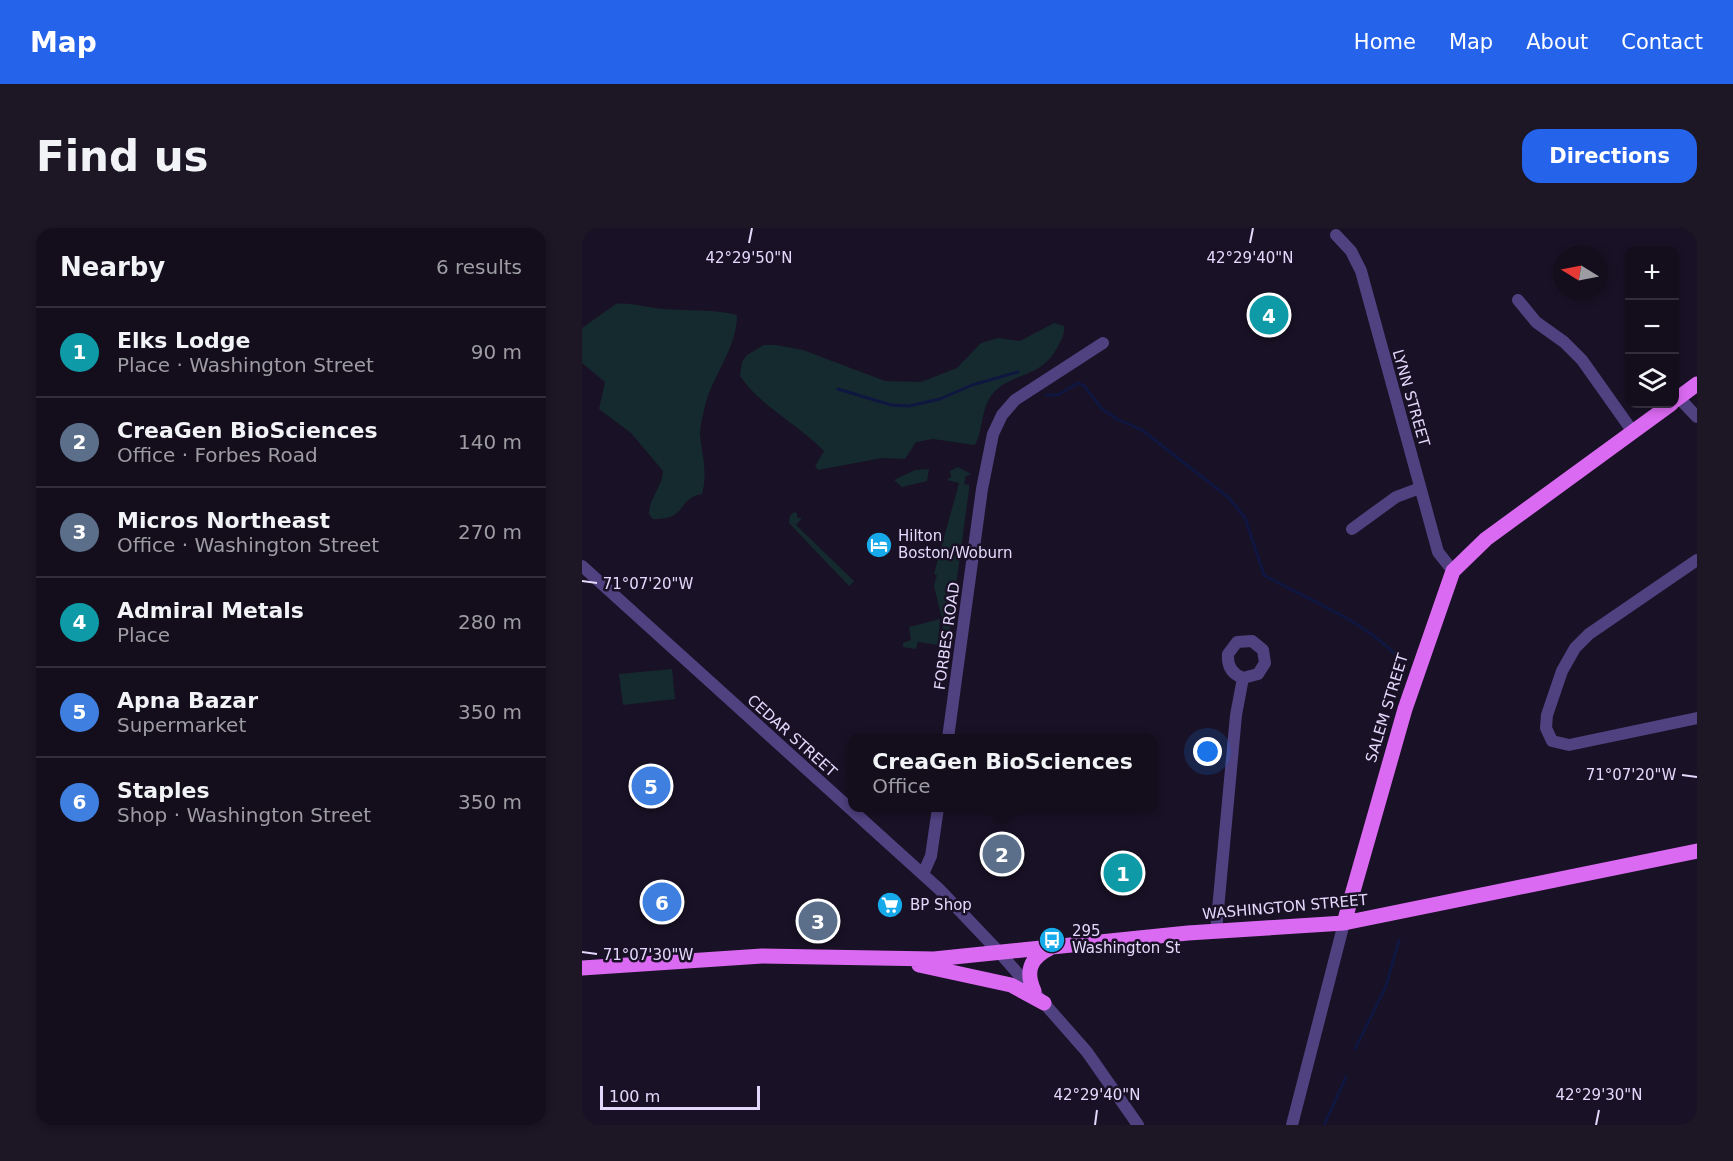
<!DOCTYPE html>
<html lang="en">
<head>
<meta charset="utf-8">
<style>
	:root { --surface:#130d1c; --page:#1c1625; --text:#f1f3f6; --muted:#9d9ca3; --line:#322d3b; --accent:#2563eb }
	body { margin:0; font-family:"DejaVu Sans",sans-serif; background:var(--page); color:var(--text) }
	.controls { position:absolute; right:18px; top:18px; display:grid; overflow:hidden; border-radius:12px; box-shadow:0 3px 9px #0003 }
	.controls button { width:54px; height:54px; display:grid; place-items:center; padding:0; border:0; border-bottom:2px solid var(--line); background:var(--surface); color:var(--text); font:30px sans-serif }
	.compass { position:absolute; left:971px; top:18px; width:54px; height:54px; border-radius:50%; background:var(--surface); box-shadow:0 3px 9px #0003; rotate:280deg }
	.scale { position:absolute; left:18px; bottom:15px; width:160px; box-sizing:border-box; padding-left:6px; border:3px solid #e4d9fc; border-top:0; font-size:16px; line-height:21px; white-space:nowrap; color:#e4d9fc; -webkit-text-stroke:4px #191125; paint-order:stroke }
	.you { position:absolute; left:626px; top:524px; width:21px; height:21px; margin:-15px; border:4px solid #fff; border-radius:50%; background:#1a73e8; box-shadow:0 0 0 9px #1a73e833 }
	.badge { display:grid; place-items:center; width:39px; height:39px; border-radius:50%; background:var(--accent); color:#fff; font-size:20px; font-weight:700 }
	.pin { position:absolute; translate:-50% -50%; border:3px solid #fff; box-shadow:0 2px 6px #0006 }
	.popup { position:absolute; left:266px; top:506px; width:309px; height:78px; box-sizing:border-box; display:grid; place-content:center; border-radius:12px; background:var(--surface); filter:drop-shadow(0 2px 4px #0005); font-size:20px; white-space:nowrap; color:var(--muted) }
	.popup b { font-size:22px; color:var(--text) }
	.popup::after { content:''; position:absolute; left:50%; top:100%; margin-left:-12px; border:12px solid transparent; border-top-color:var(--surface) }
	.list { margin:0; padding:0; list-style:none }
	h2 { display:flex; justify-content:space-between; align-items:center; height:78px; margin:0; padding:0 24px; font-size:26px }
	h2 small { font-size:20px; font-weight:400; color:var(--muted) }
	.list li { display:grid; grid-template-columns:39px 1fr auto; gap:18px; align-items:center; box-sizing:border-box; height:90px; padding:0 24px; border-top:2px solid var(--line) }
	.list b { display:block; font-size:22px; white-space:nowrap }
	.list p { margin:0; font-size:20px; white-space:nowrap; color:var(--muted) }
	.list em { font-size:20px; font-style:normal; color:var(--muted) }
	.icon { flex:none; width:33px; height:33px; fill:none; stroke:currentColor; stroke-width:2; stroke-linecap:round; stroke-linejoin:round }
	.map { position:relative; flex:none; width:1115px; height:897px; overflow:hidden; border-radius:18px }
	header { display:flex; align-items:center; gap:36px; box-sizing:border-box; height:84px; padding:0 30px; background:var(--accent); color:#fff }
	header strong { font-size:28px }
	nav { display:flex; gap:33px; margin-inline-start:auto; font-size:21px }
	.intro { display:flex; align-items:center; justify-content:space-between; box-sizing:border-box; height:144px; padding:0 36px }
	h1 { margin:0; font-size:42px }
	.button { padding:15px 27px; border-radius:18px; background:var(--accent); color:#fff; font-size:21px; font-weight:700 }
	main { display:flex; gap:36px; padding:0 36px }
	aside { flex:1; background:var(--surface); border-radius:18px; box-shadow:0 3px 9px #0003 }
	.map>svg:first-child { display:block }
	.green { fill:#152a2f }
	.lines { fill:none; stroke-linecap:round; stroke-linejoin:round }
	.stream { stroke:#0f1741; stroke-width:3 }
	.minor { stroke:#504180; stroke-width:12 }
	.major { stroke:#db6af2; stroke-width:15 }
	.ticks { fill:none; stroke:#e4d9fc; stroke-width:2 }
	.labels { text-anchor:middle; stroke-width:5; stroke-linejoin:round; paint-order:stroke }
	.street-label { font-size:15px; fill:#e4d9fc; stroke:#191125 }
	.poi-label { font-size:15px; fill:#e4d9fc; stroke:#191125; text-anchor:start }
	.ticks-label { font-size:15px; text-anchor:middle; fill:#e4d9fc; stroke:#191125; stroke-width:5; stroke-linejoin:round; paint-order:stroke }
</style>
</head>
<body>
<header>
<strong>Map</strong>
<nav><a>Home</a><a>Map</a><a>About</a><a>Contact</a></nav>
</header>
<div class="intro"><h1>Find us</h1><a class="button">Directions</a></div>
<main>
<aside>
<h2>Nearby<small>6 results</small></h2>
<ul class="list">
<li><span class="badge" style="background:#0f9aa8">1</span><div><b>Elks Lodge</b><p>Place · Washington Street</p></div><em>90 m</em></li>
<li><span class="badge" style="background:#5c6f8a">2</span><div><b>CreaGen BioSciences</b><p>Office · Forbes Road</p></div><em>140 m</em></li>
<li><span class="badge" style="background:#5c6f8a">3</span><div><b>Micros Northeast</b><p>Office · Washington Street</p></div><em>270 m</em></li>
<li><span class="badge" style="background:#0f9aa8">4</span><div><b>Admiral Metals</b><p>Place</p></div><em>280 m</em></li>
<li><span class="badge" style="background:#3f7fe0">5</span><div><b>Apna Bazar</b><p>Supermarket</p></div><em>350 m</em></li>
<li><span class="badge" style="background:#3f7fe0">6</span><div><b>Staples</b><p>Shop · Washington Street</p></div><em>350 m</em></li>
</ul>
</aside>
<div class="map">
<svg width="1115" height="897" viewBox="0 0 1115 897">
	<rect width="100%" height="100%" fill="#191125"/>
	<path class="green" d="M34,76c14,-2 32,4 47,5 24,2 50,0 74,6 0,32 -22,57 -31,87 -2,9 -6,23 -6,32 2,22 8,38 2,60 -25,4 -14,26 -49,25l-4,-5c0,-16 13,-26 14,-43l-32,-38 -32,-24 6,-27 -23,-19v-35z
		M472,95l10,3c1,9 -3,14 -7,22 -17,32 -49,24 -66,48 -10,14 -8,35 -16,49l-42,-6 -17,3 -11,17 -23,-1 -64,12 -3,-4 9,-15c-25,-26 -63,-44 -84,-75l2,-14 5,-7 17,-10h12l27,5 82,31 36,1 36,-14 24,-25 17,-5 22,3z
		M376,239l13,7 -5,2 -2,8 5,1v5l-22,162 -6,2 2,-31 -9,-37 3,-11 -3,-1 25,-91 -12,-3 4,-3 -1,-6z
		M347,241l-2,12 -25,6 -8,-7 21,-10z
		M212,284l3,1v5h5l-6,7 58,56 -5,5 -60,-63 1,-7z
		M358,391l-2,26 -20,-3 -2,7 -13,-2v-4l8,-3 -2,-13z
		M90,441l3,30 -52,6 -4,-31z"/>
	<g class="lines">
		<path class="stream" d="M256,161l53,16 18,1 31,-7 32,-14 46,-13
			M464,167h12l20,-12 6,3 18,23 15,10 25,11 87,68 16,20 19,57c47,27 106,47 141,90
			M773,821l31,-63 13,-46
			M742,897l22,-48"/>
		<path class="minor" d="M754,7l15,16 10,20 77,281 15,19
			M936,72l18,22 28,20 18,18 51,72
			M1097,170l18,19
			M770,301l44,-32 24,-9
			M1115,332l-108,74 -14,14 -13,23 -15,44 -1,13 6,13 17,4 128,-27
			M0,338l357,323 60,63 88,100 51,73
			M366,510l34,-249 11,-55 9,-19 13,-15 88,-57
			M341,646l8,-18 7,-48
			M634,703l20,-216 7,-37c-11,-4 -16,-12 -15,-24l9,-12 15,-1 11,9 2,13 -7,11 -15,4
			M710,897l52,-202"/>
		<path class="major" d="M1092,173l23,-17
			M762,695l61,-214 48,-138 33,-32 185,-135
			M337,737l92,20 33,18
			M0,740l180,-12 172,3 254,-26 156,-10 353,-72
			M452,763c-9,-20 -4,-33 16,-43"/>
	</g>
	<path class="ticks" d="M167,15l3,-15M668,15l3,-15M0,353l15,2M1100,547l15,2M0,724l15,2M513,897l2,-15M1014,897l3,-15"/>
	<defs>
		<g id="hotel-disc" transform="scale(1.35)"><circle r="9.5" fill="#16aaea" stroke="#191125"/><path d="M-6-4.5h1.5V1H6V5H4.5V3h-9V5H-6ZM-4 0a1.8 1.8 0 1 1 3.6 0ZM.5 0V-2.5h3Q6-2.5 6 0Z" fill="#fff"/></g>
		<g id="supermarket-disc" transform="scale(1.35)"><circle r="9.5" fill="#16aaea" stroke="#191125"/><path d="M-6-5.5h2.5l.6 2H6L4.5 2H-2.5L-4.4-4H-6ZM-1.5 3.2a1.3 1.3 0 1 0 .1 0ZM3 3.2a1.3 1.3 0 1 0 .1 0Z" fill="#fff"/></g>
		<g id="bus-disc" transform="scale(1.35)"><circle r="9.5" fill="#16aaea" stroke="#191125"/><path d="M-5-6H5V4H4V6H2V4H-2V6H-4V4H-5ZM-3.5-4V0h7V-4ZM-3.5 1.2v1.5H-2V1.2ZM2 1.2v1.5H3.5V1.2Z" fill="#fff"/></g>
	</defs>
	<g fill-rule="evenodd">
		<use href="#hotel-disc" x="297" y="317"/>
		<use href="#supermarket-disc" x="308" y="677"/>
		<use href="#bus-disc" x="470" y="712"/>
	</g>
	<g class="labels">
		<g class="street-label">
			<text transform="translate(829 170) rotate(74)" y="5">LYNN STREET</text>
			<text transform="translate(365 408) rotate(-82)" y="5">FORBES ROAD</text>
			<text transform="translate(805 480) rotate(-73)" y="5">SALEM STREET</text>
			<text transform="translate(210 508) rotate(42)" y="5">CEDAR STREET</text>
			<text transform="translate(703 679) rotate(-5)" y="5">WASHINGTON STREET</text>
		</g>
		<g class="poi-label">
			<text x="316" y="313">Hilton<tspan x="316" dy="17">Boston/Woburn</tspan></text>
			<text x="328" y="682">BP Shop</text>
			<text x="490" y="708">295<tspan x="490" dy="17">Washington St</tspan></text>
		</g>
	</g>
	<g class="ticks-label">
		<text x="167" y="35">42°29'50"N</text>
		<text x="668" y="35">42°29'40"N</text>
		<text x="66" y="361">71°07'20"W</text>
		<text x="1049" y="552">71°07'20"W</text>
		<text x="66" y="732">71°07'30"W</text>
		<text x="515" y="872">42°29'40"N</text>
		<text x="1017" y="872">42°29'30"N</text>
	</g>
</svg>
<div class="controls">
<button>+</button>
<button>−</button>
<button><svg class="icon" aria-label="layers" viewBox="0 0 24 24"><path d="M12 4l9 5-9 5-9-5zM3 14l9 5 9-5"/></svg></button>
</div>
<svg class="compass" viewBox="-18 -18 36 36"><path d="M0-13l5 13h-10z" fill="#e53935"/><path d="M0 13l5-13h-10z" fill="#9d9ca3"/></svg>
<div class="scale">100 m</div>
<div class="you"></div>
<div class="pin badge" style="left:541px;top:645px;background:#0f9aa8">1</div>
<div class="pin badge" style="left:420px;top:626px;background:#5c6f8a">2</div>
<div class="popup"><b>CreaGen BioSciences</b>Office</div>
<div class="pin badge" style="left:236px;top:693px;background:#5c6f8a">3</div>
<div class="pin badge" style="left:687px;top:87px;background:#0f9aa8">4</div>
<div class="pin badge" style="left:69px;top:558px;background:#3f7fe0">5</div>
<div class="pin badge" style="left:80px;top:674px;background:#3f7fe0">6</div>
</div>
</main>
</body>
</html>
